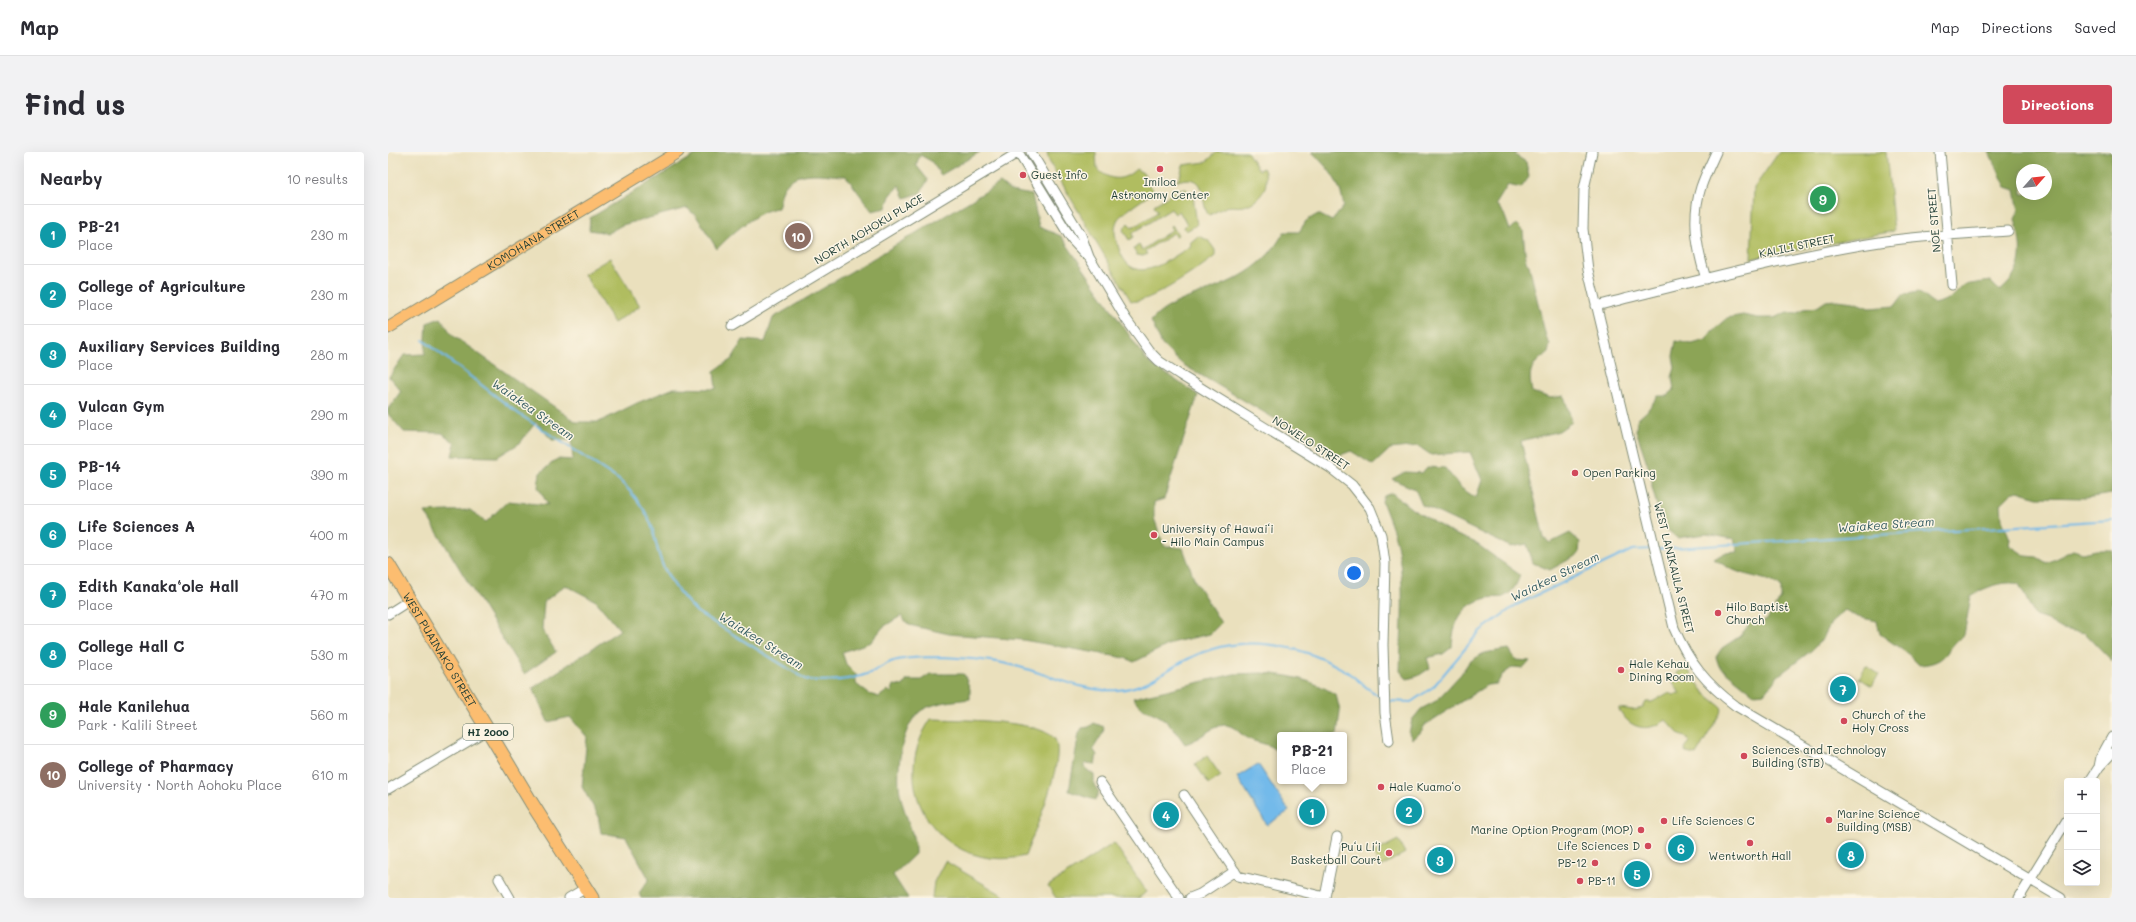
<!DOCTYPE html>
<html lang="en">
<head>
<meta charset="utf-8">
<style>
	:root { --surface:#fff; --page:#f2f2f3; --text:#2b2b33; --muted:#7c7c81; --line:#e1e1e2; --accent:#d1495b }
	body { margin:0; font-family:Mali,sans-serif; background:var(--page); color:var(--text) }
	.controls { position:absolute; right:12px; bottom:12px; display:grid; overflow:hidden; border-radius:4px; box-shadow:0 4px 16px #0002 }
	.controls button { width:36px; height:36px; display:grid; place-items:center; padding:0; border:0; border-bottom:1px solid var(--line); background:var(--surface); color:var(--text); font:20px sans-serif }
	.compass { position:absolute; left:1628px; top:12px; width:36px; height:36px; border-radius:50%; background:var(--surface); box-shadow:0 4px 16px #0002; rotate:63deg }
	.you { position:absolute; left:966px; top:421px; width:14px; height:14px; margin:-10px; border:3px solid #fff; border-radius:50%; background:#1a73e8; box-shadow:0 0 0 6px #1a73e833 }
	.badge { display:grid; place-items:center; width:26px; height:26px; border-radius:50%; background:var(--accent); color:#fff; font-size:13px; font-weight:700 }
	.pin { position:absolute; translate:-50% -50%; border:2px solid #fff; box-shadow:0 1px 4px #0006 }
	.popup { position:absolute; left:889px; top:580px; width:70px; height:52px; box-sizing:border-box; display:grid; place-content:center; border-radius:4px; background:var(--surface); filter:drop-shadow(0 1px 3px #0005); font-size:13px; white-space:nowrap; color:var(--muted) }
	.popup b { font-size:15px; color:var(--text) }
	.popup::after { content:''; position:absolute; left:50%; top:100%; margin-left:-8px; border:8px solid transparent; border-top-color:var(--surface) }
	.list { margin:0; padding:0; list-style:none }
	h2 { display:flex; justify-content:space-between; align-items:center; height:52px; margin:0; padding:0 16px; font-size:17px }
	h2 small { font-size:13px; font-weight:400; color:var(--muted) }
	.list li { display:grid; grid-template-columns:26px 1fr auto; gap:12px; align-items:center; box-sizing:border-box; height:60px; padding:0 16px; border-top:1px solid var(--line) }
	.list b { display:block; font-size:15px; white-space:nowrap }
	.list p { margin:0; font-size:13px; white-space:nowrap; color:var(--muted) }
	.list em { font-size:13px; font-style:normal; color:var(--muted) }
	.icon { flex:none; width:22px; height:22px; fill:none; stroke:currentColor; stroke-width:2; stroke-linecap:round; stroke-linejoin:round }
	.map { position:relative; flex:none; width:1724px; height:746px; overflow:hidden; border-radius:4px }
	header { display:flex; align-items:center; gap:24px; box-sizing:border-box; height:56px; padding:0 20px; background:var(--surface); border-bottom:1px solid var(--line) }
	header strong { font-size:19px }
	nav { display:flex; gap:22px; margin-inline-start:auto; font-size:14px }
	.intro { display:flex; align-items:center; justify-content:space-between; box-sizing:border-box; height:96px; padding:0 24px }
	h1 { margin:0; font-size:28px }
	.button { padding:10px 18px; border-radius:4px; background:var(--accent); color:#fff; font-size:14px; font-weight:700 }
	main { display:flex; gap:24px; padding:0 24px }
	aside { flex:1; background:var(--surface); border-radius:4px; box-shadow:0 4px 16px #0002 }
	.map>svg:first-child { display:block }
	.green { fill:#b0bd60; stroke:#687d4a }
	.forest { fill:#8ca456; stroke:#567045; fill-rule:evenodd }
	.water { fill:#73baea; stroke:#497c8f }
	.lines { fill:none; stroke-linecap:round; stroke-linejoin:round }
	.stream { stroke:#73baea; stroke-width:2 }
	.minor-casing { stroke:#848e78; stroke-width:11 }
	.major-casing { stroke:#848e78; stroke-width:13 }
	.highway-casing { stroke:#848e78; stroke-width:15 }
	.minor { stroke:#fff; stroke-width:9 }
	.major { stroke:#fcbd6f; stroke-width:11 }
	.highway { stroke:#fcbd6f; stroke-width:13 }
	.poi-dot { fill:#d1495b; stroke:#fcf5e5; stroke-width:1.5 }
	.labels { text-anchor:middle; stroke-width:3; stroke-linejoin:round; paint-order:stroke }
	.shield { fill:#fcf5e5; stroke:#617469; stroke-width:1 }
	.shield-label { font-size:10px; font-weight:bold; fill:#1f3d34 }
	.poi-label { font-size:11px; fill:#1f3d34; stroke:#fcf5e5; text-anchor:start }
	.street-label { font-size:11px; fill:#1f3d34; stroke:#fcf5e5 }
	.water-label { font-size:12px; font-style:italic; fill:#345c62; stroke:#fcf5e5 }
</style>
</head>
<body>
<header>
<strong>Map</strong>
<nav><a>Map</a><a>Directions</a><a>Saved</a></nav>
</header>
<div class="intro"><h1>Find us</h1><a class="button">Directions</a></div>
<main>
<aside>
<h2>Nearby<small>10 results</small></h2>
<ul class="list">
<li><span class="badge" style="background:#0f9aa8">1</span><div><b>PB-21</b><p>Place</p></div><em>230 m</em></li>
<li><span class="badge" style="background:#0f9aa8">2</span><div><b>College of Agriculture</b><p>Place</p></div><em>230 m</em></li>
<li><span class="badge" style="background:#0f9aa8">3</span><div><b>Auxiliary Services Building</b><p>Place</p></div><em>280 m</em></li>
<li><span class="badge" style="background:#0f9aa8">4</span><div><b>Vulcan Gym</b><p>Place</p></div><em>290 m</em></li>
<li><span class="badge" style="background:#0f9aa8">5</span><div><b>PB-14</b><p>Place</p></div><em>390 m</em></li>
<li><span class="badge" style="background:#0f9aa8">6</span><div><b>Life Sciences A</b><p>Place</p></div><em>400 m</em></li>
<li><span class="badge" style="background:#0f9aa8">7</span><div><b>Edith Kanaka‘ole Hall</b><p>Place</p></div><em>470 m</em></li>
<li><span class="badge" style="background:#0f9aa8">8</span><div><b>College Hall C</b><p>Place</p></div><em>530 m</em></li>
<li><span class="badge" style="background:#2e9e5b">9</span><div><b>Hale Kanilehua</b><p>Park · Kalili Street</p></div><em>560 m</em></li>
<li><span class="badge" style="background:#8d6e63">10</span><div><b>College of Pharmacy</b><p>University · North Aohoku Place</p></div><em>610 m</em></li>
</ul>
</aside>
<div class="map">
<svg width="1724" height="746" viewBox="0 0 1724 746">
	<rect width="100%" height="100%" fill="#fcf5e5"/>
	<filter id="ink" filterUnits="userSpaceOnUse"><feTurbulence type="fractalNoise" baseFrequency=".025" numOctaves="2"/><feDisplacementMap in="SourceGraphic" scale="8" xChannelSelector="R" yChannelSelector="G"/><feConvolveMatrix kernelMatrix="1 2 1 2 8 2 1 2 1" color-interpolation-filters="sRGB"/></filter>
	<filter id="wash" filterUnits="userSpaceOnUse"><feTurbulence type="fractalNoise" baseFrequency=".012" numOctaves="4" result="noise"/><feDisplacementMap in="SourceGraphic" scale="16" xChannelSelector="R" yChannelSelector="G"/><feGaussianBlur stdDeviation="0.9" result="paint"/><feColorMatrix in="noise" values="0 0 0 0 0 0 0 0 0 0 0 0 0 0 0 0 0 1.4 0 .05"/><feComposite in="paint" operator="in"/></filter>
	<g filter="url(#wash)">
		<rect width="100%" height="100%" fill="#eae0bd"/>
		<path class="green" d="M659,0h49l1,17c13,12 26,13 39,0l9,5 4,12 6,5c-8,6 -33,22 -37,28 -5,8 -3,19 0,27 14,45 48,15 73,0l-1,-3 8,-7 10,4 7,10v6c-13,11 -70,50 -84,45l-82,-140z
			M829,0h30l12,18 4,-2c8,15 0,31 -16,37 -7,3 -15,0 -21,2 -6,2 -12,6 -17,8 -11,-11 3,-44 -32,-34l3,-5 3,-11 23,-3z
			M1391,0h107l8,79 -143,28 3,-71z
			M792,37h6l7,6 4,30 -11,6 -2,-4 3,-3 -8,-13 -4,3 -4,-5 -39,24 1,4 -4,3 -6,-10 5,-7 4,5 26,-16 -4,-7z
			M784,73l6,10 -2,1 -3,-3 -28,18 2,3 -4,2 -6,-1 -4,-6 6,-4 3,5 30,-20 -2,-4z
			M222,106l30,48 -26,17 -30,-49z
			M1478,514l13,8 -7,12 -13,-8z
			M1294,518h6l18,25 15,12 1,3 -26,45 -10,-2 -2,-5 5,-6 -2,-4 -7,-3 -14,-15c-12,8 -26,12 -39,0 -3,-2 -5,-7 -8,-10v-2l14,2 10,-2 3,-6h6l16,-9 6,2 6,-1 -9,-16 5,-1 1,-4z
			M543,567c26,1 108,0 124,20 11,22 -21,93 -30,117 -83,19 -142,-67 -94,-137z
			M819,604l14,20 -12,8 -14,-20z
			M1010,688l7,13 -25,14 -7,-14z
			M726,691l33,49 -9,6h-82l-8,-12z
			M557,709l59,35 1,2h-73l2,-16z"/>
		<path class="forest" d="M312,0h280l-39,23 -10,-14 -11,-6 -4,10 12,15 -8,13 -15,5 -6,-13 -9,11 -4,12 -14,3 -26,-35c-19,0 -49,-9 -62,11 -3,5 -4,15 -6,21 -19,1 -48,27 -61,41l-20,-32 -10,-9 -65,17 -14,8 -19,-3 1,-12z
			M924,0h206l-3,3 11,7 3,15 -8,11 -13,-3 -12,19 8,10 6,16 6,-6 7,7 3,31 3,3 17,72 4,7 -2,9c-18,12 -20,18 -16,39l19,6 13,-2 8,26 -13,9 -38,10 23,97 6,5 20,-10 10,9 -1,12 -29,16 -17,-7 -6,-19 -16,3 -89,-42 -7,-16 -23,-10 13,-7 17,1 5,-6 18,1 16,20 15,10 6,-18 -12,-28 -39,3 -13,-9 -28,3 -17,16 -22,-14 -13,5 -156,-92 -20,-19 -11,-24c18,-20 46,-25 71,-36 28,-12 47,-26 62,-53h15l7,-11 12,-7 14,7 12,-15c-4,-25 -15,-37 -32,-54z
			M1601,0h123v342l-27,4 -48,-1 -19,-6 -6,2 -11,11 1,15 8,20 -1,6 17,11 11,1 10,6 26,-13 10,3 13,-3h16v111l-27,-28 -23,-4 -15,-9 -12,-4 -16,-32c-15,-4 -36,4 -48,12l-7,39c-20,14 -14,28 -45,30l-11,-11 -28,-20 -3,-13 -20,-4 -12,-7 -13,11 -9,17 -11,12 -34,26 -13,17 -11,1 -35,-28 -3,-9 6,-9 18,-12 12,-15h14l15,-23v-11c-10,-9 -32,-10 -45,-16 -8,-3 -15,-8 -22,-12l10,-6 14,-1 -4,-13 -28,-5 -29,4 -15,-13 -10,-38v-9l-16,-48 1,-10 10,-9 11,-15h9l7,-6 -2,-13 3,-9 -2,-12 3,-15 16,3 14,-4 6,-9 15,-13 16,-3 15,3h16l13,-6 9,1 8,-4 13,-2 9,-6 10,-1 18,2 15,6 26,-2 8,-11 15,-3 17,12 16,-6 13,-13 26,-4 10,10c25,-20 23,-44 15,-72l4,-8 -4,-21 -9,-3zM1634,18h24v24h-24z
			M612,31l10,8 22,4 7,32 22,9 86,125 51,34 -34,104 -10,3v16l10,28 19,2 12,33 26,42 -11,11 -36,8 -40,20 -9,-4 -102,-18 -74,-6 -40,-9 -8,-9 -18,11 -12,15 -29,10 4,12 10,10v10l13,10 10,3 9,-7 3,3 3,-8 9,1 4,-6h14l9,-6h34l6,15v10c-16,2 -34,3 -48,11 -22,15 -27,65 -21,88 4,19 15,37 14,56l-22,21 15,23h-267l-2,-5 10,-14 -23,-42 -25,-4 -3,-18 -16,-28 5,-50 -17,-20 -22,5 -15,-34 87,-58 -24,-29 -31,-16 -21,17 -2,28 14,22 -32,22 -99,-162 45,-2 16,12 22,-21 40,4 -10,-18 2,-14 17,-14 16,1 -2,-20h-19l-16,-18 -16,21 -23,14 -45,-1 3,-13 -13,-10 -38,-1 -16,-18v-5l13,-18 -12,-14 15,-22 21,-1 2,-31 14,-5 11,17 124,87h23l38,-19 37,-15 42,1 -2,-18 18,-12 11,-19 22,2 8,-24z
			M1004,341l20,16 42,25 20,8 46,33c-3,9 -7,18 -17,22 -4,1 -11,0 -16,1 -26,6 -34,25 -35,49l-9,7 -16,4 3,10 -12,8 -11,3 -7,-8c1,-42 6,-85 -3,-126 -3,-15 -10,-30 -15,-44l2,-5z
			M1121,497l7,11 14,1 -6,7 -11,-1 -11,8 -5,9 -10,1 -62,40 -5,8 -8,6 -3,-6 3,-13 9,-11 15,-8 25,-27 8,-12 15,-9z
			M874,521c27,2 52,7 74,22l4,16 -3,24h-57v20c-11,-14 -21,-10 -35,-18 -7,-5 -11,-12 -21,-12 -13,1 -24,15 -39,19 -8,-11 -15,-21 -26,-28 -13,-7 -16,-5 -26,-18l101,-24z
			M706,571l10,4 -1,6 -10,16 4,6 -2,9 -10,-1v5l9,7v10l5,7 -4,8 -26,-9 10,-58 3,-5 7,-1z"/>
		<path class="water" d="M870,612l31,47 -22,14 -30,-48z"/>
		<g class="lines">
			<path class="stream" d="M35,188l96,74 100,66c14,13 25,26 32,44 5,14 6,30 13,44 8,17 20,31 33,44l110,68c21,2 42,1 63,-7 8,-3 15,-10 24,-12 12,-4 36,-4 49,-4 19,1 50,3 69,8 35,8 70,28 106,25 31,-3 46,-20 72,-32 50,-25 108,-15 154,12 13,8 23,20 37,27
				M1271,397l453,-29
				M1000,549l23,1 22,-15 47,-56 36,-26 116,-55 20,-1"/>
		</g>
	</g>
	<g filter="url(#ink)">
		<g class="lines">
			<g class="minor-casing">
				<path id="minor" d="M630,0l54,88 14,15
					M643,0l50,83 8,22 37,62 23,32 10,10 21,14 149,92 23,18 18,23 11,27 4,28 -2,82 2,68 4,28
					M1204,0l-8,37 -1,40 5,41 86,358c14,33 32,56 62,78l325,192
					M1552,0l12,133
					M1318,127c-9,-30 -15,-61 -5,-92 4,-12 10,-24 15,-35
					M1208,154c96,-24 192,-50 290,-65 40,-6 81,-7 122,-10
					M344,174l287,-174
					M0,462l22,-14
					M1711,615l2,-10 11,-20
					M1702,629l9,-14 13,-14
					M712,630l79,116
					M0,637l99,-59
					M796,643l54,81 87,21 12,-60
					M111,727l11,19
					M181,746l17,-10
					M802,746l10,-4 35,-23
					M1631,746l48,-78"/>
			</g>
			<g class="major-casing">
				<g id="major">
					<path id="s1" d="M0,176l290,-176"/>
				</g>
			</g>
			<g class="highway-casing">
				<g id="highway">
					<path id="s2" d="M0,412l143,238 61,96"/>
				</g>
			</g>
			<use href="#minor" class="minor"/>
			<use href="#major" class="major"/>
			<use href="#highway" class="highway"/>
		</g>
	</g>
	<g class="poi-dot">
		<circle cx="772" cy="17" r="4"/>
		<circle cx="635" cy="23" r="4"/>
		<circle cx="1187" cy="321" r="4"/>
		<circle cx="766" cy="383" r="4"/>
		<circle cx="1330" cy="461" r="4"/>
		<circle cx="1233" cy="518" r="4"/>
		<circle cx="1456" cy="569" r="4"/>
		<circle cx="1356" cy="604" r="4"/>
		<circle cx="993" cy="635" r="4"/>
		<circle cx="1441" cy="668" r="4"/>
		<circle cx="1276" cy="669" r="4"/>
		<circle cx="1253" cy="678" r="4"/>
		<circle cx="1362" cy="691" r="4"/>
		<circle cx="1260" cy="694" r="4"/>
		<circle cx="1001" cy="701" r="4"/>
		<circle cx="1207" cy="711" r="4"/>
		<circle cx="1192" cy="729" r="4"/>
	</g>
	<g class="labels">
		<rect class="shield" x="75" y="572" width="50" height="16" rx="3"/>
		<g class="shield-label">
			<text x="100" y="584">HI 2000</text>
		</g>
		<g class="poi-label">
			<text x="643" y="27">Guest Info</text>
			<text x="772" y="34" text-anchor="middle">Imiloa<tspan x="772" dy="13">Astronomy Center</tspan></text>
			<text x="1195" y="325">Open Parking</text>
			<text x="774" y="381">University of Hawaiʻi<tspan x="774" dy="13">- Hilo Main Campus</tspan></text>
			<text x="1338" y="459">Hilo Baptist<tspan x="1338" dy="13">Church</tspan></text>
			<text x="1241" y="516">Hale Kehau<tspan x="1241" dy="13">Dining Room</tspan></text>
			<text x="1464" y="567">Church of the<tspan x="1464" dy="13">Holy Cross</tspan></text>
			<text x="1364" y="602">Sciences and Technology<tspan x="1364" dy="13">Building (STB)</tspan></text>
			<text x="1001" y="639">Hale Kuamoʻo</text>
			<text x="1449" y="666">Marine Science<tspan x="1449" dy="13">Building (MSB)</tspan></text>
			<text x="1284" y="673">Life Sciences C</text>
			<text x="1245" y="682" text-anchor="end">Marine Option Program (MOP)</text>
			<text x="1252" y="698" text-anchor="end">Life Sciences D</text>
			<text x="993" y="699" text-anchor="end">Puʻu Liʻi<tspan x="993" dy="13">Basketball Court</tspan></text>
			<text x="1362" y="708" text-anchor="middle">Wentworth Hall</text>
			<text x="1199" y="715" text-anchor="end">PB-12</text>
			<text x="1200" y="733">PB-11</text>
		</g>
		<g class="street-label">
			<text transform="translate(1546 68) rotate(-95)" y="4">NOE STREET</text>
			<text transform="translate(481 77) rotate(-31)" y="4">NORTH AOHOKU PLACE</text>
			<text dy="4" stroke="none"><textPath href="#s1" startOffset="170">KOMOHANA STREET</textPath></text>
			<text transform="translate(1409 94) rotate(-12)" y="4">KALILI STREET</text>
			<text transform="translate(923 291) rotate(33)" y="4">NOWELO STREET</text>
			<text transform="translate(1286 416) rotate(76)" y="4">WEST LANIKAULA STREET</text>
			<text dy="4" stroke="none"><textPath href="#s2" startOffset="100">WEST PUAINAKO STREET</textPath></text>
		</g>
		<g class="water-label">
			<text transform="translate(145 258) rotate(35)" y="4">Waiakea Stream</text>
			<text transform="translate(1498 373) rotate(-4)" y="4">Waiakea Stream</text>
			<text transform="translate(1167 425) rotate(-26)" y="4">Waiakea Stream</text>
			<text transform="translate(373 489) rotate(32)" y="4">Waiakea Stream</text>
		</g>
	</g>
</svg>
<div class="controls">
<button>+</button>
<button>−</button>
<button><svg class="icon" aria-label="layers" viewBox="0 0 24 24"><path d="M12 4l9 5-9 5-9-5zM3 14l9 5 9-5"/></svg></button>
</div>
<svg class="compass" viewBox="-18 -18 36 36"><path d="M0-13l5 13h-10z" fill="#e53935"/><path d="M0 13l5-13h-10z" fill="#7c7c81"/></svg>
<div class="you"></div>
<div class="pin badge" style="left:924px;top:660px;background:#0f9aa8">1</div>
<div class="popup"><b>PB-21</b>Place</div>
<div class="pin badge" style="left:1021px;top:659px;background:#0f9aa8">2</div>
<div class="pin badge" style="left:1052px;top:708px;background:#0f9aa8">3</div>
<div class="pin badge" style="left:778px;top:663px;background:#0f9aa8">4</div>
<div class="pin badge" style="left:1249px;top:722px;background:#0f9aa8">5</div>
<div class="pin badge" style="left:1293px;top:696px;background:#0f9aa8">6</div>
<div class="pin badge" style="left:1455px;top:537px;background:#0f9aa8">7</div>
<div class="pin badge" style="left:1463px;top:703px;background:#0f9aa8">8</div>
<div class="pin badge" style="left:1435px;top:47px;background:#2e9e5b">9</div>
<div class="pin badge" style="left:410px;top:84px;background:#8d6e63">10</div>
</div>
</main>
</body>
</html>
